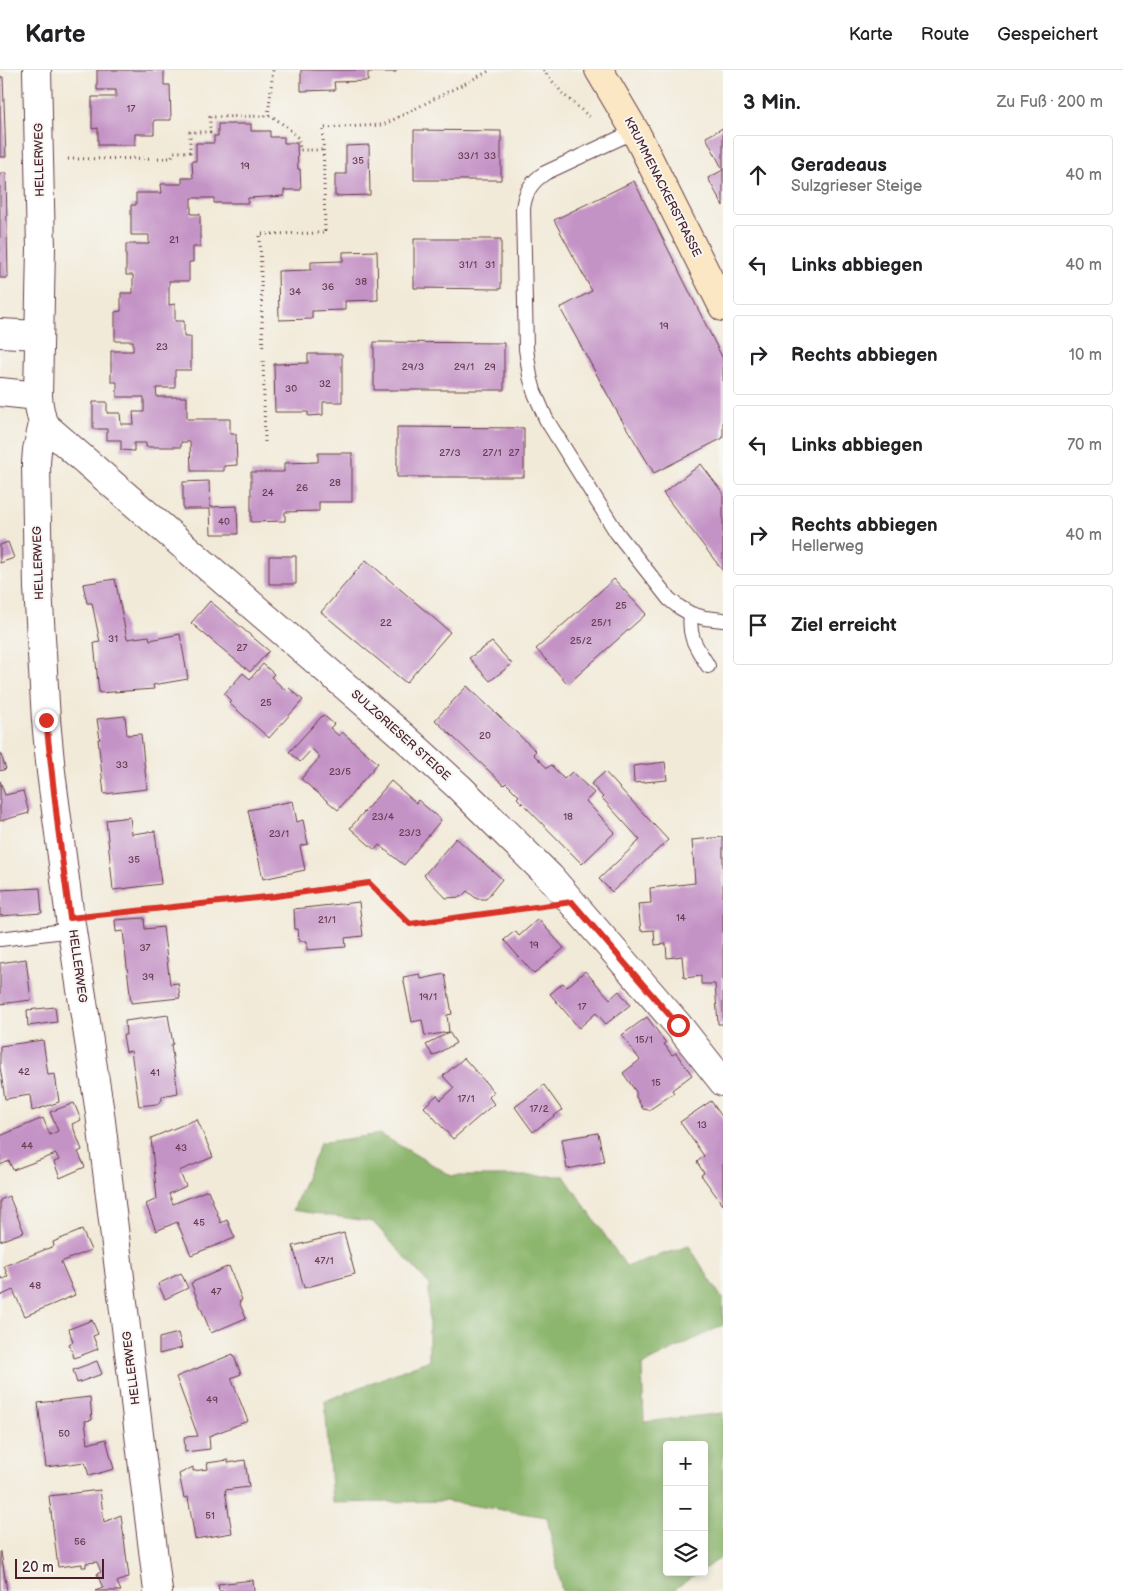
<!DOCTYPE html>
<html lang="de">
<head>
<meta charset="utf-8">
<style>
  body { margin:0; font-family:"Balsamiq Sans",sans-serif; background:#f6f6f6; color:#202124 }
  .controls { position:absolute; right:15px; bottom:15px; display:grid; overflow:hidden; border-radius:5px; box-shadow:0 2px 8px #0003 }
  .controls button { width:45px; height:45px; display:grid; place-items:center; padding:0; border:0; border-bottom:1px solid #e0e0e0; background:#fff; color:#202124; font:25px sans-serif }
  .scale { position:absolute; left:15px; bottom:12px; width:89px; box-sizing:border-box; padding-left:5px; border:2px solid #4a1f2b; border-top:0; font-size:14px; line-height:18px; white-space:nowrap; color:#4a1f2b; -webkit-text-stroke:4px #f6f6f2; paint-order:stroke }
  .stop { position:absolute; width:15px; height:15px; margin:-11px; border:4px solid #d93025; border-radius:50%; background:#fff }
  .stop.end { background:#d93025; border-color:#fff; box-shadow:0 1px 5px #0008 }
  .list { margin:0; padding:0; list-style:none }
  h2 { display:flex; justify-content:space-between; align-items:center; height:65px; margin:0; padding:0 20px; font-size:21px }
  h2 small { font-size:16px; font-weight:400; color:#757577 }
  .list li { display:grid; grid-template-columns:32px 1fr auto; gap:15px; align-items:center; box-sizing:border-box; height:80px; margin:0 10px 10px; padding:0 10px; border:1px solid #e0e0e0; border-radius:5px }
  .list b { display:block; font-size:19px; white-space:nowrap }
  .list p { margin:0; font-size:16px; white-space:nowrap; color:#757577 }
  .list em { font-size:16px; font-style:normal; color:#757577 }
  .icon { flex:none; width:28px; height:28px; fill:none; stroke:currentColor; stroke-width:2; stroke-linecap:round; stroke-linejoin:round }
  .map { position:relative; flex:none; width:723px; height:1521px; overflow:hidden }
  header { display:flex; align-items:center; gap:30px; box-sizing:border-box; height:70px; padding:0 25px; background:#fff; border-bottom:1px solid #e0e0e0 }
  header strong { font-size:24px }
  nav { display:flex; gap:28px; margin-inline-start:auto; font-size:18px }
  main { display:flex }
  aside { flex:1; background:#fff }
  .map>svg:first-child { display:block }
  .forest { fill:#8cb66d; stroke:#6b6a4c }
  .building { fill:#c493c6 }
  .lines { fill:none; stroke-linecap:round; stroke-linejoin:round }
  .service-casing { stroke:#633d45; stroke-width:16 }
  .minor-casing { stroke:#633d45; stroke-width:30 }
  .secondary-casing { stroke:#633d45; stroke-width:30 }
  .path { stroke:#633d45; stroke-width:3; stroke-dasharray:1 4; stroke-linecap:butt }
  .service { stroke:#fff; stroke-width:14 }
  .minor { stroke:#fff; stroke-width:28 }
  .secondary { stroke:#fbe7c3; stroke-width:28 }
  .route { stroke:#d93025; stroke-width:6 }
  .labels { text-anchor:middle; stroke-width:4; stroke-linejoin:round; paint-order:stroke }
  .number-label { font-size:10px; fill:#683c52 }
  .street-label { font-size:12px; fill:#4a1f2b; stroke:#f6f6f2 }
</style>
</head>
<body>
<header>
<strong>Karte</strong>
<nav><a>Karte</a><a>Route</a><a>Gespeichert</a></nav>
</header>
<main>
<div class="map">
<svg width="723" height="1521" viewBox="0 0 723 1521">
  <rect width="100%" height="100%" fill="#f6f6f2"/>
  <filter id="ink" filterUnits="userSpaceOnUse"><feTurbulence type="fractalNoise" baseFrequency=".02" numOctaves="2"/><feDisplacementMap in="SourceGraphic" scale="10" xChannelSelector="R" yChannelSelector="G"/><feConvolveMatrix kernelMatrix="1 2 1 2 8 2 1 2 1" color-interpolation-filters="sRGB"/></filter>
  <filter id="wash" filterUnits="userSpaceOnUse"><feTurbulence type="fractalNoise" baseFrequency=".0096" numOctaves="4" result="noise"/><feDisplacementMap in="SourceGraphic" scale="20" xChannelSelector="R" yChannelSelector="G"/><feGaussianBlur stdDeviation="1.12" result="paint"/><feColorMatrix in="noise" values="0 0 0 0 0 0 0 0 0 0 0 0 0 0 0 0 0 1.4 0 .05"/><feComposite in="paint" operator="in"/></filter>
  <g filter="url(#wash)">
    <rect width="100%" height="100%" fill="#f2ead8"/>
    <path class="forest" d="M380,1064L452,1106H564L626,1196L689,1176L723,1230V1255L642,1295L644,1352L723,1343V1486L704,1499V1375H667V1502H699L672,1521H562L547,1447L445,1431L332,1433L325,1331L429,1290V1214L373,1152L293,1140L320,1073Z"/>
    <g id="blocks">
      <path class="building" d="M97,0H164V15H170L171,50H154V64H135V75H98V58L92,59V27H116V20H97Z
        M301,0H396V2H368V11L334,12L335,20L301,21Z
        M0,7H3L6,87H0Z
        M218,54H251V61H270V67H284V73H297L298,99H300L301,120H284V126L248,128V133H214V128H191V144H200V177H193V192H189V211H169V235L175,234V251H184V267H191V300H175V318H156L157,327H187V349H230V364H236L237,395L224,396V401H191L190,372H181V377H146V373H134V381L121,380V370H107V359H93V332H107V343H120L121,354H134L133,342H144V327H117V312H111V281H133V271H115V242L121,241V223H133V205H126V174H149V165H131V135H136V123H162L161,114H182V108H193L192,91H196V73H214V66H218Z
        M723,58V100L706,67Z
        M414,60L501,61V110H414Z
        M369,75L370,125L335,126V104H346V76Z
        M723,100V136L708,108Z
        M0,103H6L8,208H0Z
        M634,111L723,289V368L654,403L620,347L560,238L592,221L554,150Z
        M414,169H501V219L414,218Z
        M377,181L378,230L345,231V240L312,241V249L279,250L278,201L311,200V192L343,191V182Z
        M374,272L504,273V320H374Z
        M308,284H342V332H323V345L308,346V342H275L274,294L308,293Z
        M397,357L524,358V407H397Z
        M318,383H352V432H319V441L285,442V451L251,452V402H284V393L318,392Z
        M701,394L723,423V501L663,423Z
        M209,411L210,437L237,436L238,464H211L210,439H183V412Z
        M8,472L14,488L0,493V475Z
        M269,486H296V514H269Z
        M366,490L450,562L406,613L321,542Z
        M115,509L127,569L149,566L150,570L180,564L188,609L153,615L154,619L99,623L94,573L100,572L92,533H87L83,514Z
        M614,509L646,544L568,614L536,579Z
        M210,531L269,581L250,602L191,553Z
        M492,572L512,594L490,611L469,588Z
        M263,594L274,604L271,607L285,620L288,617L303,630L269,668L229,633L231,631L224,624L243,603L250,609Z
        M467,616L536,681L533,684L547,698L551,695L564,709L572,702L594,723L586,731L615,762L582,794L517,728L519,726L506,713L504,715L435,650Z
        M323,645L334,654L330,658L339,666L342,662L378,693L338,740L301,709L320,687L312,679L300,692L289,682Z
        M125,646L127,665L141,664L147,719L104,724L98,669H100L97,649Z
        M0,682L6,699L0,701Z
        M665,692L667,710L634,713L633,696Z
        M605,702L668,770L612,822L599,809L640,770L602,728L603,727L591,714Z
        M0,711L5,725L23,721L29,743L0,751Z
        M391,711L416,733L418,730L441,750L404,795L379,775L375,780L350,758Z
        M293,731L297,752L303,750L308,774L300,776L305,800L263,809L248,740Z
        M130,747L132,764L155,761L161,814L113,820L106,750Z
        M723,767V954H718L715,914H701V906L684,908L682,886L667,888L666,874L655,875L654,860L641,861L638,834L651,833L650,818L695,813L692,770Z
        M456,768L502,809L486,829H477L467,821L461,827L446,828L424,805Z
        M40,818L42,843L0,846V820Z
        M359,832L363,866L345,868L346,877L307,880V871H299L298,859H295L294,839Z
        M144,848L145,859L163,857L170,914L178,913L180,928L131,933L123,861L116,862L115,850Z
        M538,849L564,878L534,904L504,870L515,861L519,866Z
        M26,889L31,930L0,934V893Z
        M585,901L610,929L619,921L630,935L606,954L596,943L579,958L550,924L563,913L567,917Z
        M420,904L421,909L445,904L452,944L447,945L449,962L425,966L422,950L412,952L403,907Z
        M55,937L57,952L28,956L27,940Z
        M168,945L173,974L171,975L178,1023L162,1026V1030L157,1034L139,1036L131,981L126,982L123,965H126L125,951Z
        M647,947L666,973L664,974L672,985L676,983L692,1005L672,1020L674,1023L649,1040L643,1039L636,1027V1022L623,1003L640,990L622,965Z
        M449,962L456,973L433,986L426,975Z
        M43,970L48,1005L55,1004L59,1032L32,1041L30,1025L5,1029L0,997V976Z
        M464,988L494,1022L489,1027L494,1034L453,1069L424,1037L437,1025L441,1030L454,1018L443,1006Z
        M544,1015L562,1040L533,1062L515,1037Z
        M711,1031L723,1048V1135L701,1105L704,1103L697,1092L704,1086L680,1052Z
        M74,1033L81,1050L72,1054L82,1080L78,1082L85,1097L60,1108L54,1092L59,1090L56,1084L13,1100L9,1091L0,1095V1066L43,1048L50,1065L58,1061L50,1042Z
        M197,1049L213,1087L179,1101L186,1116L169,1124L173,1134L208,1120L221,1153L227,1150L235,1168L191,1185L177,1152L156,1161L146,1134L157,1129L151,1068Z
        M598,1063L604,1092L567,1099L562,1069Z
        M9,1126L24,1162L0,1171V1130Z
        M82,1160L91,1180L61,1192L75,1225L25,1246L13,1220L0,1226V1206L2,1209L8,1207L4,1196L54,1176L53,1172Z
        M344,1163L355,1204L304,1218L293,1176Z
        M229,1196L242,1230L239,1232L246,1248L211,1263L191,1213Z
        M181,1203L188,1218L165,1229L158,1214Z
        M92,1250L98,1264L93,1266L98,1279L74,1288L69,1274L73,1272L69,1259Z
        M178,1263L182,1278L159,1284V1268Z
        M233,1284L241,1304L231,1308L248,1351L209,1366L210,1379L185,1382L184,1367L198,1366L176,1307Z
        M97,1291L102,1304L77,1313L73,1300Z
        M90,1327L92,1350L85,1351L88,1374L106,1369L114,1399L89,1406L85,1392L46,1397L38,1333Z
        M228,1390V1393L245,1390L249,1417L225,1420L232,1463L195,1469L188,1427L184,1428L179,1404L193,1397V1401L208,1399L207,1393Z
        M100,1420L104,1452L121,1445L129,1507L117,1512L121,1521H95L103,1518L97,1504L101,1502L97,1492L86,1493V1497H82V1494L58,1497L49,1426Z
        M0,1482H1L7,1521H0Z
        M253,1510L254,1521H219L218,1514Z"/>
    </g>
  </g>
  <g filter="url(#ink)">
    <use href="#blocks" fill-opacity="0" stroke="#633d45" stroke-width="1"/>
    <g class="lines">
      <defs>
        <path id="service" d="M635,61L545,103C531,112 525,122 523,139L526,279L530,306L534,321L546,349L617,463L669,529L679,537L691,544L705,548L723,550
          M691,544C688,568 696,576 708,596
          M0,869L72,860"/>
        <path id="minor" d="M37,0L41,178L38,326L39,336L43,354L37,380L36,393L38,518L46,650L51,702L70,848L100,1043L158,1521
          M0,263L38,265
          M0,322L38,326
          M43,354L404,667L459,717L550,807L678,955L723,1012"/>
        <path id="secondary" d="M599,0L635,61L723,237"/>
      </defs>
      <use href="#service" class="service-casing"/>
      <use href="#minor" class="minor-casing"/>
      <use href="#secondary" class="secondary-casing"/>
      <path class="path" d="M543,0L564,25L592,49
        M268,46L273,0
        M68,89L171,88L174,82H190V62H210V47L272,46L288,58L299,69L300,80H324
        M265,372L260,164L325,163L323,58L383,55L491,0
        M98,845L277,826L369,813L410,854L537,837"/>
      <use href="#service" class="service"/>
      <use href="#minor" class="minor"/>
      <use href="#secondary" class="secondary"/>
    </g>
  </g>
  <g class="lines" filter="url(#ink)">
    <path class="route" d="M46,650L58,758L70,848L276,826L369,813L410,854L572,832L678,955"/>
  </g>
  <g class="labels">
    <g class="number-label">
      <text x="131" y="42">17</text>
      <text x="468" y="89">33/1</text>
      <text x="490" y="89">33</text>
      <text x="358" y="94">35</text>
      <text x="245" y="99">19</text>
      <text x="174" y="173">21</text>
      <text x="468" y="198">31/1</text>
      <text x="490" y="198">31</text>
      <text x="361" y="215">38</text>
      <text x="328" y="220">36</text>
      <text x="295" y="225">34</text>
      <text x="664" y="259">19</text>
      <text x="162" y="280">23</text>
      <text x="413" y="300">29/3</text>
      <text x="464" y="300">29/1</text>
      <text x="490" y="300">29</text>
      <text x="325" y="317">32</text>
      <text x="291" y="322">30</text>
      <text x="450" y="386">27/3</text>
      <text x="492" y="386">27/1</text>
      <text x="514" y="386">27</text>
      <text x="335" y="416">28</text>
      <text x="302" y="421">26</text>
      <text x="268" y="426">24</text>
      <text x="224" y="455">40</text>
      <text x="621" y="539">25</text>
      <text x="386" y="556">22</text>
      <text x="601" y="556">25/1</text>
      <text x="113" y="572">31</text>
      <text x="581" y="574">25/2</text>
      <text x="242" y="581">27</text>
      <text x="266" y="636">25</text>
      <text x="485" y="669">20</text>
      <text x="122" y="698">33</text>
      <text x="340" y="705">23/5</text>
      <text x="383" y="750">23/4</text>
      <text x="568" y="750">18</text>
      <text x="410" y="766">23/3</text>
      <text x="279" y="767">23/1</text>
      <text x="134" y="793">35</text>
      <text x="681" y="851">14</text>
      <text x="327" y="853">21/1</text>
      <text x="534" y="878">19</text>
      <text x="145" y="881">37</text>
      <text x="148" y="910">39</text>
      <text x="428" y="930">19/1</text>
      <text x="582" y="940">17</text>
      <text x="644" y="973">15/1</text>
      <text x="24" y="1005">42</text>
      <text x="155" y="1006">41</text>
      <text x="656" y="1016">15</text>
      <text x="466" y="1032">17/1</text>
      <text x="539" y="1042">17/2</text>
      <text x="702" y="1058">13</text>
      <text x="27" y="1079">44</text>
      <text x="181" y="1081">43</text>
      <text x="199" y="1156">45</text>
      <text x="324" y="1194">47/1</text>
      <text x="35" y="1219">48</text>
      <text x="216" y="1225">47</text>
      <text x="212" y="1333">49</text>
      <text x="64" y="1367">50</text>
      <text x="210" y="1449">51</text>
      <text x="80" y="1475">56</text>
    </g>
    <g class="street-label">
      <text transform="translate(39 90) rotate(-91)" y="4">HELLERWEG</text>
      <text transform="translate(663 117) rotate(63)" y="4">KRUMMENACKERSTRASSE</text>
      <text transform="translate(38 493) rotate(-92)" y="4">HELLERWEG</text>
      <text transform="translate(401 665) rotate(42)" y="4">SULZGRIESER STEIGE</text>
      <text transform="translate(78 896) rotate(82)" y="4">HELLERWEG</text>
      <text transform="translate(131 1298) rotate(-97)" y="4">HELLERWEG</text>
    </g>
  </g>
</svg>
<div class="controls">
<button>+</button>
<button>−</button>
<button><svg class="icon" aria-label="layers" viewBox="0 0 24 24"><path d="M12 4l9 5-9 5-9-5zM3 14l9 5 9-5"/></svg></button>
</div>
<div class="scale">20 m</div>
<div class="stop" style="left:678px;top:955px"></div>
<div class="stop end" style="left:46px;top:650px"></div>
</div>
<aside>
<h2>3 Min.<small>Zu Fuß · 200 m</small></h2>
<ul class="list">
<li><svg class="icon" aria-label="ahead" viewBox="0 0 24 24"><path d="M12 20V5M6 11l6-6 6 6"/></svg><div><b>Geradeaus</b><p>Sulzgrieser Steige</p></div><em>40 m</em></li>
<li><svg class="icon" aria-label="left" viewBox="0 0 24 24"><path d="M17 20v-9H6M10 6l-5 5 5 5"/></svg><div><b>Links abbiegen</b></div><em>40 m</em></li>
<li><svg class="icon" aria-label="right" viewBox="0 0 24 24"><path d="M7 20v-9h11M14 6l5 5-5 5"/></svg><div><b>Rechts abbiegen</b></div><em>10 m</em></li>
<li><svg class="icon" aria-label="left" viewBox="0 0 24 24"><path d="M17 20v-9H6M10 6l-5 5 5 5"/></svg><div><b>Links abbiegen</b></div><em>70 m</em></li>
<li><svg class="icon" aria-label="right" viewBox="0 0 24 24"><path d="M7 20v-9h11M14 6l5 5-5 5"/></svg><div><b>Rechts abbiegen</b><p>Hellerweg</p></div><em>40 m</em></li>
<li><svg class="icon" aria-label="arrive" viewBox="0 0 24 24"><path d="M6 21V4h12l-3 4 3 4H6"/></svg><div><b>Ziel erreicht</b></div></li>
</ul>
</aside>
</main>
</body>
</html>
